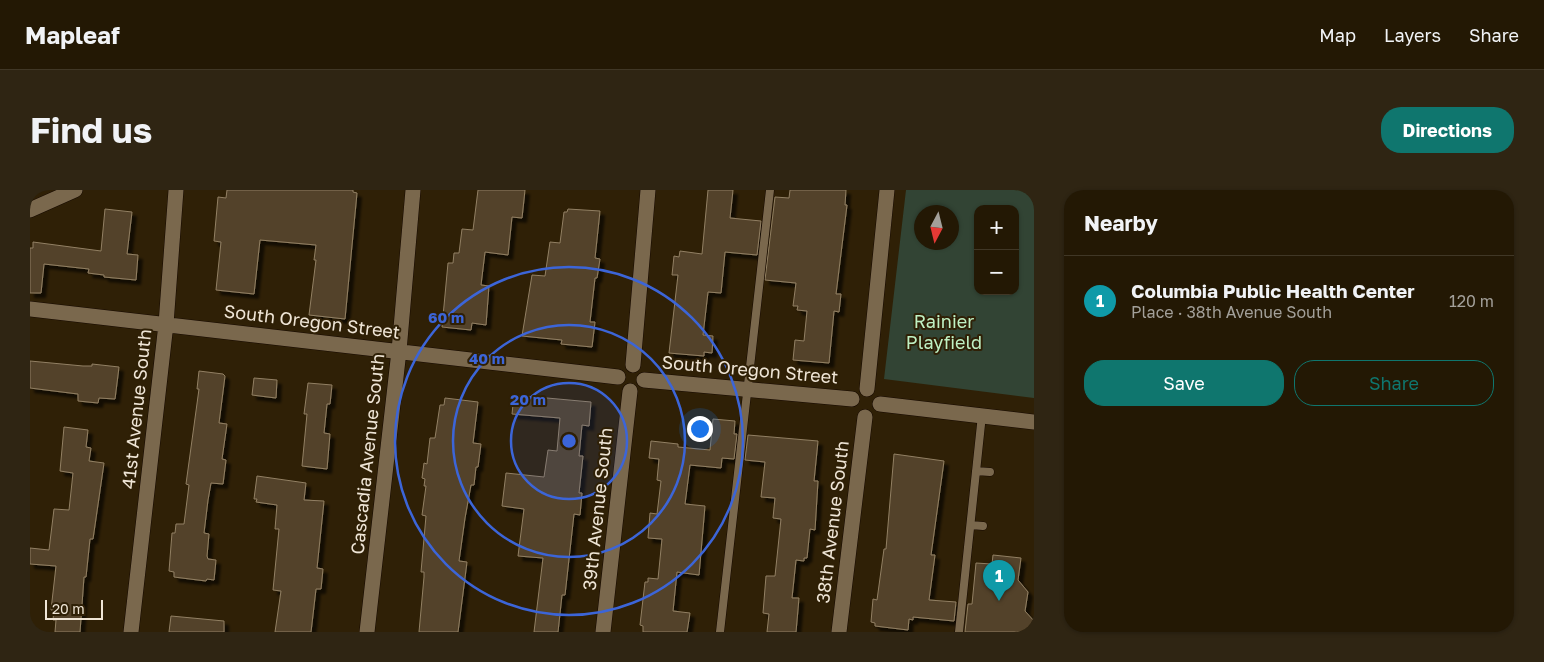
<!DOCTYPE html>
<html lang="en">
<head>
<meta charset="utf-8">
<style>
  body { margin:0; font-family:"Golos Text",sans-serif; background:#2f2513; color:#f1f3f6 }
  .controls { position:absolute; right:15px; top:15px; display:grid; overflow:hidden; border-radius:10px; box-shadow:0 1px 4px #0004 }
  .controls button { width:45px; height:45px; display:grid; place-items:center; padding:0; border:0; border-bottom:1px solid #403726; background:#231804; color:#f1f3f6; font:25px sans-serif }
  .compass { position:absolute; left:884px; top:15px; width:45px; height:45px; border-radius:50%; background:#231804; box-shadow:0 1px 4px #0004; rotate:187deg }
  .scale { position:absolute; left:15px; bottom:12px; width:58px; box-sizing:border-box; padding-left:5px; border:2px solid #efe5d6; border-top:0; font-size:14px; line-height:18px; white-space:nowrap; color:#efe5d6; -webkit-text-stroke:4px #2f2006; paint-order:stroke }
  .you { position:absolute; left:669px; top:238px; width:18px; height:18px; margin:-12px; border:4px solid #fff; border-radius:50%; background:#1a73e8; box-shadow:0 0 0 8px #1a73e833 }
  .badge { display:grid; place-items:center; width:32px; height:32px; border-radius:50%; background:#0f766e; color:#fff; font-size:16px; font-weight:700 }
  .pin { position:absolute; translate:-50% -41px; filter:drop-shadow(0 1px 2px #0008) }
  .pin::after { content:''; position:absolute; top:26px; width:18px; height:15px; background:inherit; clip-path:polygon(0 0,100% 0,50% 100%) }
  .list { margin:0; padding:0; list-style:none }
  h2 { display:flex; justify-content:space-between; align-items:center; height:65px; margin:0; padding:0 20px; font-size:21px }
  h2 small { font-size:16px; font-weight:400; color:#a3a09a }
  .list li { display:grid; grid-template-columns:32px 1fr auto; gap:15px; align-items:center; box-sizing:border-box; height:90px; padding:0 20px; border-top:1px solid #403726 }
  .list b { display:block; font-size:19px; white-space:nowrap }
  .list p { margin:0; font-size:16px; white-space:nowrap; color:#a3a09a }
  .list em { font-size:16px; font-style:normal; color:#a3a09a }
  .actions { display:flex; gap:10px; padding:15px 20px }
  .actions a { flex:1; padding:11px 0; border:1px solid #0f766e; border-radius:20px; text-align:center; font-size:18px; color:#0f766e }
  .actions .main { background:#0f766e; color:#fff }
  .map { position:relative; flex:none; width:1004px; height:442px; overflow:hidden; border-radius:20px }
  header { display:flex; align-items:center; gap:30px; box-sizing:border-box; height:70px; padding:0 25px; background:#231804; border-bottom:1px solid #403726 }
  header strong { font-size:24px }
  nav { display:flex; gap:28px; margin-inline-start:auto; font-size:18px }
  .intro { display:flex; align-items:center; justify-content:space-between; box-sizing:border-box; height:120px; padding:0 30px }
  h1 { margin:0; font-size:35px }
  .button { padding:12px 22px; border-radius:20px; background:#0f766e; color:#fff; font-size:18px; font-weight:700 }
  main { display:flex; gap:30px; padding:0 30px }
  aside { flex:1; background:#231804; border-radius:20px; box-shadow:0 1px 4px #0004 }
  .map>svg:first-child { display:block }
  .green { fill:#324434; fill-rule:evenodd }
  .building { fill:#534229; stroke:#928064; filter:url(#shadow) }
  .lines { fill:none; stroke-linecap:round; stroke-linejoin:round }
  .service-casing { stroke:#160900; stroke-width:9 }
  .minor-casing { stroke:#160900; stroke-width:16 }
  .service { stroke:#7a684d; stroke-width:8 }
  .minor { stroke:#7a684d; stroke-width:15 }
  .ring { fill:none; stroke:#3c65d8; stroke-width:2.5 }
  .labels { text-anchor:middle; stroke-width:4; stroke-linejoin:round; paint-order:stroke }
  .street-label { font-size:18px; fill:#efe5d6; stroke:#2f2006 }
  .park-label { font-size:18px; fill:#bff1c4; stroke:#2f2006 }
  .centre { fill:#3c65d8; stroke:#2f2006; stroke-width:2.5 }
  .ring-label { font-size:15px; text-anchor:middle; font-weight:bold; fill:#3c65d8; stroke:#2f2006; stroke-width:4; stroke-linejoin:round; paint-order:stroke }
</style>
</head>
<body>
<header>
<strong>Mapleaf</strong>
<nav><a>Map</a><a>Layers</a><a>Share</a></nav>
</header>
<div class="intro"><h1>Find us</h1><a class="button">Directions</a></div>
<main>
<div class="map">
<svg width="1004" height="442" viewBox="0 0 1004 442">
  <defs>
    <filter id="shadow"><feDropShadow dx="4.5" dy="4.5" stdDeviation="1" flood-color="#0009"/></filter>
  </defs>
  <rect width="100%" height="100%" fill="#2f2006"/>
  <path class="green" d="M876,0H1004V208L854,189ZM948,19H985V101H948ZM922,22V52H892V22Z"/>
  <path class="building" d="M197,0H323V2L327,3L315,129L279,125L286,70H284L286,55L230,50L224,104L186,100L191,52L184,51L188,7L196,8Z
    M448,0H495L492,28L482,27L478,65L455,62L451,95L459,96L456,135L442,133L441,140L412,137L418,73H423L424,63H429L432,39L443,40Z
    M678,0H703L700,28L731,31L727,65L695,62L691,103L678,102L673,145L683,146L682,163L674,162V166L639,163L648,85H642L644,66L649,67L650,61L672,64Z
    M760,0H816L815,15H817L806,104H811L809,122L804,121L799,173L763,170L765,150L774,151L777,121L767,120L768,116H763L766,93L735,90L745,7L759,8Z
    M75,19L102,22L97,64L108,65L106,90L74,87V85L58,83L59,79L14,74L11,103H0V58H3V52L71,61Z
    M538,19L570,21L565,68L570,69L567,88H565L560,132H565L562,157L531,154L532,150L492,146L502,85L515,86L520,52L530,53L534,22H537Z
    M0,171L53,176H62V174L89,177L85,209L69,208L68,213L48,211V204L0,198Z
    M169,181L193,184L195,186L189,233L197,234L192,269L196,270L193,294L181,293L178,310L174,343L179,344L177,366L178,369L186,370L184,390L177,389L176,391L144,387V382L139,381L142,343H145L146,334H154L159,295L156,294L169,199H167Z
    M224,188L247,190L246,208L222,205Z
    M278,193L302,195L300,214H297L294,243L300,244L297,279L272,276L277,224H274Z
    M484,205L561,212L559,236L552,235L549,266H553L549,303H552L550,325L544,324L535,405H532L528,442H504L513,368L488,366L494,319L472,316L476,283L514,287L518,260L527,261L530,228L482,224Z
    M415,208L448,212L443,253L451,254L448,277H446L444,295H441L435,328L429,371L437,372L428,442H389L394,387V382H391L396,326L392,325L396,296H394L395,289L392,288L394,273L397,274L400,248H405L410,215H414Z
    M683,229L705,231L704,244H707L704,269L692,268L691,278L660,275L655,314L675,316L669,385L647,382L643,421L660,423L657,442H613V436L610,435L615,392H618V388L628,389L632,349L618,348L620,323L627,324L631,291L627,290L629,269L619,268L621,251L648,254V257L680,260Z
    M34,237L58,240L56,257L61,258L59,271L74,273L63,349H60L56,387H54L50,442H25L26,430H23L24,420H21L26,376L0,374V358L19,360L24,319L39,320L43,283L30,281Z
    M718,245L788,251L784,291H788L785,340L780,339L777,368H774V371L766,370L762,408H769L766,442H737L739,424L733,423L736,386H745L751,329L743,328L745,308L731,307L735,272L715,270Z
    M864,264L914,271L901,365H905L899,410L926,412L924,431L883,427V430L879,429L878,440L845,436V433L841,432L843,409L847,410L854,359H856Z
    M227,286L276,293L274,310L294,311L287,378L293,379L291,399H286L281,442H245L251,401L243,400L249,339H245L247,315L226,312L227,309H224Z
    M963,365L991,368L988,390L998,402L995,421L1004,431V442H935L938,414H942L946,373L962,374Z
    M141,426L194,431V442H139Z"/>
  <g class="lines">
    <defs>
      <path id="service" d="M946,281L960,282
        M941,335L953,336
        M690,442L740,0
        M929,442L952,225"/>
      <path id="minor" d="M0,20L45,0
        M0,119L588,187
        M603,175L618,0
        M614,190L822,209
        M837,199L857,0
        M850,214L1004,232
        M101,442L136,134L146,0
        M337,442L369,161L383,0
        M573,442L600,201
        M809,442L835,227"/>
    </defs>
    <use href="#service" class="service-casing"/>
    <use href="#minor" class="minor-casing"/>
    <use href="#service" class="service"/>
    <use href="#minor" class="minor"/>
  </g>
  <circle cx="539" cy="251" r="58" fill="#3c65d8" fill-opacity=".12"/>
  <g class="ring">
    <circle cx="539" cy="251" r="58"/>
    <circle cx="539" cy="251" r="116"/>
    <circle cx="539" cy="251" r="174"/>
  </g>
  <g class="labels">
    <g class="street-label">
      <text transform="translate(282 132) rotate(7)" y="6">South Oregon Street</text>
      <text transform="translate(720 180) rotate(5)" y="6">South Oregon Street</text>
      <text transform="translate(107 219) rotate(-84)" y="6">41st Avenue South</text>
      <text transform="translate(338 264) rotate(-84)" y="6">Cascadia Avenue South</text>
      <text transform="translate(568 319) rotate(-84)" y="6">39th Avenue South</text>
      <text transform="translate(803 332) rotate(-83)" y="6">38th Avenue South</text>
    </g>
    <g class="park-label">
      <text x="914" y="138">Rainier<tspan x="914" dy="21">Playfield</tspan></text>
    </g>
  </g>
  <circle cx="539" cy="251" r="8" class="centre"/>
  <g class="ring-label">
    <text x="416" y="133">60 m</text>
    <text x="457" y="174">40 m</text>
    <text x="498" y="215">20 m</text>
  </g>
</svg>
<div class="controls">
<button>+</button>
<button>−</button>
</div>
<svg class="compass" viewBox="-18 -18 36 36"><path d="M0-13l5 13h-10z" fill="#e53935"/><path d="M0 13l5-13h-10z" fill="#a3a09a"/></svg>
<div class="scale">20 m</div>
<div class="you"></div>
<div class="pin badge" style="left:969px;top:411px;background:#0f9aa8">1</div>
</div>
<aside>
<h2>Nearby<small></small></h2>
<ul class="list">
<li><span class="badge" style="background:#0f9aa8">1</span><div><b>Columbia Public Health Center</b><p>Place · 38th Avenue South</p></div><em>120 m</em></li>
</ul>
<div class="actions"><a class="main">Save</a><a>Share</a></div>
</aside>
</main>
</body>
</html>
